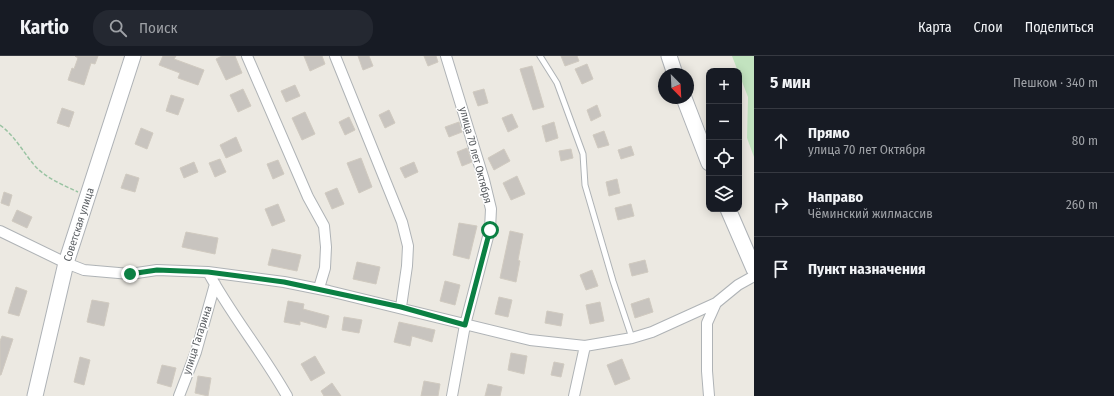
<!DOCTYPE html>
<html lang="ru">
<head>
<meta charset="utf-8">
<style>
  body { margin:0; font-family:"Fira Sans Condensed",sans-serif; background:#242831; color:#f1f3f6 }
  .controls { position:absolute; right:12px; top:12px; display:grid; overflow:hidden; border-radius:8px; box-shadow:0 2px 10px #0003 }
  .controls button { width:36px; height:36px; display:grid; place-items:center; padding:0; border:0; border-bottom:1px solid #363941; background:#171b24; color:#f1f3f6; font:20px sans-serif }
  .compass { position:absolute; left:658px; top:12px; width:36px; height:36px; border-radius:50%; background:#171b24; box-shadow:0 2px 10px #0003; rotate:156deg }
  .stop { position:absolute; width:12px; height:12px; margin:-9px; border:3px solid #0b8043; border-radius:50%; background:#fff }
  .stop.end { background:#0b8043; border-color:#fff; box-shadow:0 1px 4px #0008 }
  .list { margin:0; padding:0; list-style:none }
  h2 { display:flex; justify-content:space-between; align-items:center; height:52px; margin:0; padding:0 16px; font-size:17px }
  h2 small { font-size:13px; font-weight:400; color:#9ea1a6 }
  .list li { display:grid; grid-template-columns:26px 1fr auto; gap:12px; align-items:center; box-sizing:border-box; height:64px; padding:0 16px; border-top:1px solid #363941 }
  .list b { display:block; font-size:15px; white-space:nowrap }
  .list p { margin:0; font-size:13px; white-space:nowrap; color:#9ea1a6 }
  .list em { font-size:13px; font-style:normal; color:#9ea1a6 }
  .icon { flex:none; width:22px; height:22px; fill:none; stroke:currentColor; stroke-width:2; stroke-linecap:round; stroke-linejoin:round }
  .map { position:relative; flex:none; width:754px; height:340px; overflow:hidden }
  header { display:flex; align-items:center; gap:24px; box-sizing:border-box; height:56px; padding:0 20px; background:#171b24; border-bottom:1px solid #363941 }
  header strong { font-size:19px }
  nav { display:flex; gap:22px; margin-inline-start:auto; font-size:14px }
  .search { width:280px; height:36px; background:#242831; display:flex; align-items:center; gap:10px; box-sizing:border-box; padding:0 14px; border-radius:16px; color:#9ea1a6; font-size:15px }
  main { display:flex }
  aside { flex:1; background:#171b24 }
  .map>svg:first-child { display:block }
  .green { fill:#c2e3bf }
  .building { fill:#c8c4bf; stroke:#d0cac0 }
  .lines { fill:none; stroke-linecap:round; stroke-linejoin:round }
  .service-casing { stroke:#afb3b6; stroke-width:7 }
  .minor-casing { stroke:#afb3b6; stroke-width:12 }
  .secondary-casing { stroke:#aeb2b6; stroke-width:17 }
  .path { stroke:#99c3a2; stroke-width:1.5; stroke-dasharray:4 2; stroke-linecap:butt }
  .service { stroke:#fff; stroke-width:5 }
  .minor { stroke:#fff; stroke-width:10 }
  .secondary { stroke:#fff; stroke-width:15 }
  .route { stroke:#0b8043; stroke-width:5 }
  .labels { text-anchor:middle; stroke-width:3; stroke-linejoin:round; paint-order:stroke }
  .street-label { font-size:11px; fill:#5a5e62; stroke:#fff }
</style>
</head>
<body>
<header>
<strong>Kartio</strong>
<div class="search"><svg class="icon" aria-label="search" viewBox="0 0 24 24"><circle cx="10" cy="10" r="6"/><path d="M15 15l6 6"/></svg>Поиск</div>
<nav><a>Карта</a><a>Слои</a><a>Поделиться</a></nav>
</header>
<main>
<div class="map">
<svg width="754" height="340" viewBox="0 0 754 340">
  <rect width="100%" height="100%" fill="#ece9e2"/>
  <path class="green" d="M732,0H754V101L747,82L748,41Z"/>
  <path class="building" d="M75,0H98L95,8L91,7L84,29L68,24L72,12L74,13L78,2Z
    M163,0H176L174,3L204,14L198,29L178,22L180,17L159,9Z
    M222,0H235L242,17L226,24L216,3Z
    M304,0H322L325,8L310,15Z
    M358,0H369L373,10L363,14Z
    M424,0H436L438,6L428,10Z
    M561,0H577L579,5L565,10Z
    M587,8L593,23L582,28L575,13Z
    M532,10L544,51L533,54L520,13Z
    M295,29L300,40L286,46L281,35Z
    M243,33L251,50L238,56L230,39Z
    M484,33L488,47L478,50L473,36Z
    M171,39L184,43L178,59L166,55Z
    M597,49L601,60L591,65L587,54Z
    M62,52L74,56L69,71L57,67Z
    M389,54L395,67L385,72L379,59Z
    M305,56L315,78L302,84L292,62Z
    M512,58L518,71L508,76L502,62Z
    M349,61L355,74L345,79L339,66Z
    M459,66L462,76L449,81L445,71Z
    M554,66L558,82L546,86L542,70Z
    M141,72L153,77L147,93L135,88Z
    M604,75L609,89L598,92L593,79Z
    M236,81L242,95L226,102L220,89Z
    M631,90L634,99L621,103L618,94Z
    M467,92L472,106L462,110L457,96Z
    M504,93L510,105L494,114L488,102Z
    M571,93L573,102L561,105L559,95Z
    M361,102L372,131L359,137L347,107Z
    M220,103L226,116L215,121L209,107Z
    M278,104L284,118L273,123L267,108Z
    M194,106L198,116L184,122L180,112Z
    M414,106L418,116L405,122L400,112Z
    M126,118L139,122L135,136L121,132Z
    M517,120L525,138L511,144L503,127Z
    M617,123L620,137L609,140L606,126Z
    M337,132L344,148L332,153L325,137Z
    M4,136L12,139L9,150L1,147Z
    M278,148L285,165L272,170L265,153Z
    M631,148L634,160L618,164L615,152Z
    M17,154L32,161L27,172L12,165Z
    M459,167L477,170L469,203L453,199Z
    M510,175L523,178L518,204L520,205L516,226L500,222Z
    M186,176L218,182L215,198L182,191Z
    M272,193L301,199L297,215L268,209Z
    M645,204L648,216L632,220L629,208Z
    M357,206L380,211L376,228L353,223Z
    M592,214L598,230L586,234L580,219Z
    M445,225L460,229L455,249L440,245Z
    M16,231L27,235L19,260L8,257Z
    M499,241L512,244L508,261L495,258Z
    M649,242L653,256L635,262L631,248Z
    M92,244L109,247L104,270L87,266Z
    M288,245L304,248L303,253L329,260L326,272L300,265V269L284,266Z
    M600,246L604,265L590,268L586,249Z
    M547,255L563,258L561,270L545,267Z
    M344,261L362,264L359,277L342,274Z
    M399,266L435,274L432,286L412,280L410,290L394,286Z
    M2,280L13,283L1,319H0V285Z
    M511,297L527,300L524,318L508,314Z
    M315,300L325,317L311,325L301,308Z
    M80,301L90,304L84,329L74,326Z
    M622,303L630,323L615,329L607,309Z
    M554,306L564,308L561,321L551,319Z
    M162,309L176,312L171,331L157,327Z
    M198,320L211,322L208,340L195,337Z
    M424,325L440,328L438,340H421Z
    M332,327L341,340H324L321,335Z
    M488,328L502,331L500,340H485Z"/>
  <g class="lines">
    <defs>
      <path id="service" d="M540,0L557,27L583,98L585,129L613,225L632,282"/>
      <path id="minor" d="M247,0L308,141L324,170L326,191L325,212L319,232
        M335,0L402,166L408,190L407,210L401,251
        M446,0L484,124L491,153L490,173L465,269L452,340
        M0,175L66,207L84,214L130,218L157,214L208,216L284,226L329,235L530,284L585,290L632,282L652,276L716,247L738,229L754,220
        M208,216C231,259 263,297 287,340
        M179,340L196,296L215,228
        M574,340L585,290
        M709,340L707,315V267L716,247"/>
      <g id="secondary">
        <path d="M669,0L675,18"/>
        <path d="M684,42L709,107"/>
        <path d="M728,153L754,213"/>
        <path id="s1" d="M35,340L66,207L133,0"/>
      </g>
    </defs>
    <use href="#service" class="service-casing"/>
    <use href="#minor" class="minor-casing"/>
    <use href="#secondary" class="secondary-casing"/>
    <path class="path" d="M0,69C15,80 23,96 35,110C46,122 63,129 78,136"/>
    <use href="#service" class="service"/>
    <use href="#minor" class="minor"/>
    <use href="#secondary" class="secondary"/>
  </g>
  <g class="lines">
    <path class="route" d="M130,218L157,214L208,216L284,226L401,251L465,269L490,174"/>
  </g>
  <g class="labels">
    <g class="street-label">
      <text transform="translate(476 99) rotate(75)" y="4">улица 70 лет Октября</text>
      <text dy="4" stroke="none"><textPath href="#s1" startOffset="177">Советская улица</textPath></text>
      <text transform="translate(197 284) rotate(-72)" y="4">улица Гагарина</text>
    </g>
  </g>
</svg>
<div class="controls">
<button>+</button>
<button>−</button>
<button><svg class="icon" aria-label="locate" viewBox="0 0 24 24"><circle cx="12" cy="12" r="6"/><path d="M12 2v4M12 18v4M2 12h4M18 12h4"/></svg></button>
<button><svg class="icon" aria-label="layers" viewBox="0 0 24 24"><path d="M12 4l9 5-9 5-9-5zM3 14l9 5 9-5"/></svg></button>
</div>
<svg class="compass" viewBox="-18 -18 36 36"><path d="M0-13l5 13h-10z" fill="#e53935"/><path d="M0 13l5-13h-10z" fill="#9ea1a6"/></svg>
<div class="stop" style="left:490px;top:174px"></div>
<div class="stop end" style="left:130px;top:218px"></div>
</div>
<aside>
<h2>5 мин<small>Пешком · 340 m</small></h2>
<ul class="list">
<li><svg class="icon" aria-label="ahead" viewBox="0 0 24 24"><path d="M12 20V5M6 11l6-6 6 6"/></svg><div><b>Прямо</b><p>улица 70 лет Октября</p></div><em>80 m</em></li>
<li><svg class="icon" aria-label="right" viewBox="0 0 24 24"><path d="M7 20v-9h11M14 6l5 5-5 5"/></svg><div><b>Направо</b><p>Чёминский жилмассив</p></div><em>260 m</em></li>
<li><svg class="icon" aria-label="arrive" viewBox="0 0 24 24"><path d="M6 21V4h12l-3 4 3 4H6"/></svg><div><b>Пункт назначения</b></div></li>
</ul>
</aside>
</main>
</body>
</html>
